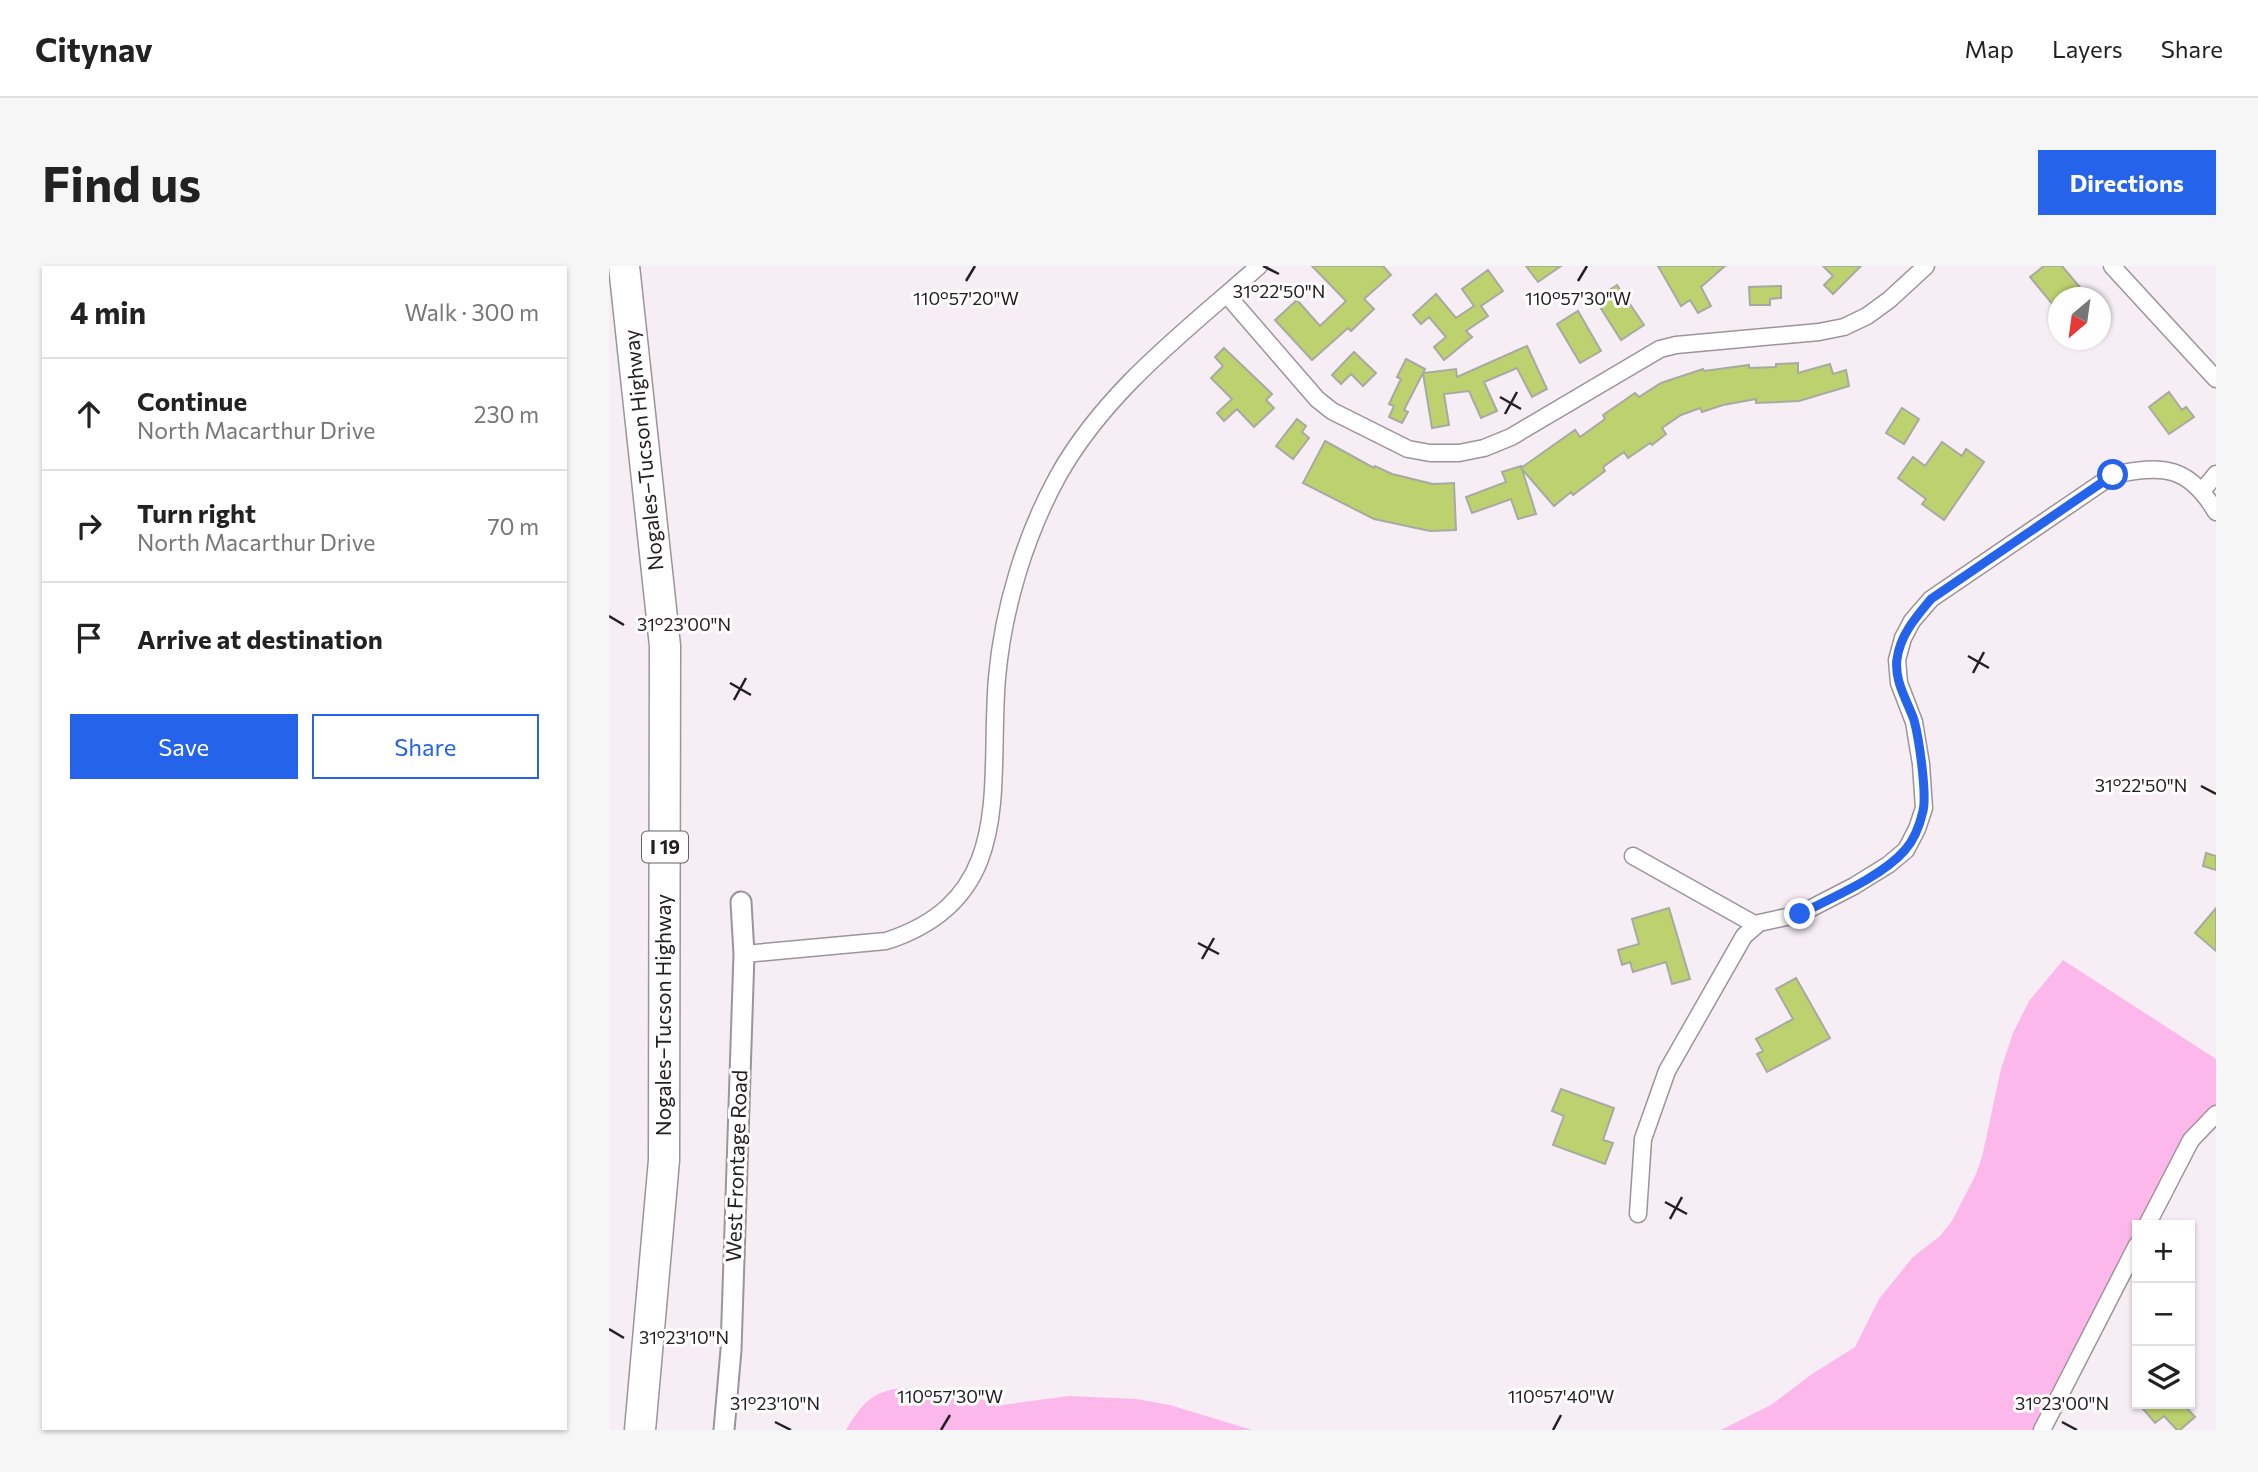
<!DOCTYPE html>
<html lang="en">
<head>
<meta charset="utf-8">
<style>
  body { margin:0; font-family:Commissioner,sans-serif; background:#f6f6f6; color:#222 }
  .controls { position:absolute; right:21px; bottom:21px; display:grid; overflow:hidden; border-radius:0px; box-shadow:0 2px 5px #0004 }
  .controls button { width:63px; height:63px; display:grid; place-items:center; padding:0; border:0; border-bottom:2px solid #e0e0e0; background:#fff; color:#222; font:35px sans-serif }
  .compass { position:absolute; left:1439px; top:21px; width:63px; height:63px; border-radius:50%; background:#fff; box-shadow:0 2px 5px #0004; rotate:209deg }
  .stop { position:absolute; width:21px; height:21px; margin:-16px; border:5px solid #2563eb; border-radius:50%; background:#fff }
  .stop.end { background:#2563eb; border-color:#fff; box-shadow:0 2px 7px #0008 }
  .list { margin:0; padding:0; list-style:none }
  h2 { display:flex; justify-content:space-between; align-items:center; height:91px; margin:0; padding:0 28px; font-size:30px }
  h2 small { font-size:23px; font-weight:400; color:#767676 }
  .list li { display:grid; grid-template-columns:46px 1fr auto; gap:21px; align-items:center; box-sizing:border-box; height:112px; padding:0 28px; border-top:2px solid #e0e0e0 }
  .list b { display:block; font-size:26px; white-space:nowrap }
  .list p { margin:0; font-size:23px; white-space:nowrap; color:#767676 }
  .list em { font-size:23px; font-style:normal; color:#767676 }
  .actions { display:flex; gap:14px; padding:21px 28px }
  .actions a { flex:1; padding:16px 0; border:2px solid #2563eb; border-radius:0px; text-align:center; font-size:24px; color:#2563eb }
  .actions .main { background:#2563eb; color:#fff }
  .icon { flex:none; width:38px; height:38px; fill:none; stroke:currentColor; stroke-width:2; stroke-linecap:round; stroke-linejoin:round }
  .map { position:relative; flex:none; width:1607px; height:1164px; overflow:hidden; border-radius:0px }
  header { display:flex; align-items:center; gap:42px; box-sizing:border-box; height:98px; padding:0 35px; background:#fff; border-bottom:2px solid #e0e0e0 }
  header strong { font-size:33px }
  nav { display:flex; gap:38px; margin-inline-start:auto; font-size:24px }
  .intro { display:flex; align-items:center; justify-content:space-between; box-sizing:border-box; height:168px; padding:0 42px }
  h1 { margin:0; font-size:49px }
  .button { padding:18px 32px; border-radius:0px; background:#2563eb; color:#fff; font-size:24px; font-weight:700 }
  main { display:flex; gap:42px; padding:0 42px }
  aside { flex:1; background:#fff; border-radius:0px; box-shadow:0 2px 5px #0004 }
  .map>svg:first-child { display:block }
  .green { fill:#fdb8eb }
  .building { fill:#bed16f; stroke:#a8aaa1; stroke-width:2 }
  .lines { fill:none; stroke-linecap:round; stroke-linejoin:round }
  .minor-casing { stroke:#9d949a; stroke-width:19 }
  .tertiary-casing { stroke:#9d949a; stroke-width:23 }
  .motorway-casing { stroke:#9d949a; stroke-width:33 }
  .minor { stroke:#fff; stroke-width:16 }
  .tertiary { stroke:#fff; stroke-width:19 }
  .motorway { stroke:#fff; stroke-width:30 }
  .route { stroke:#2563eb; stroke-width:9 }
  .ticks { fill:none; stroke:#232022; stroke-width:2.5 }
  .labels { text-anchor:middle; stroke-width:6; stroke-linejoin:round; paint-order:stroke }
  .shield { fill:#fffdfe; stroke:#656264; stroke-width:2 }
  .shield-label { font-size:19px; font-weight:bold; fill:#232022 }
  .street-label { font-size:21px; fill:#232022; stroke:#fffdfe }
  .ticks-label { font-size:18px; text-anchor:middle; fill:#232022; stroke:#fffdfe; stroke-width:6; stroke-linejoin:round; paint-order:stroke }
</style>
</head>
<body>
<header>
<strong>Citynav</strong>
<nav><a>Map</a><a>Layers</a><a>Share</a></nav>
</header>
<div class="intro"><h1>Find us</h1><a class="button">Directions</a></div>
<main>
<aside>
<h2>4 min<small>Walk · 300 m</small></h2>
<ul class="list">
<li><svg class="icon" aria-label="ahead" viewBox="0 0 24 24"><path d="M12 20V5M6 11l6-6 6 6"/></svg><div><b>Continue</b><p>North Macarthur Drive</p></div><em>230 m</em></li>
<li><svg class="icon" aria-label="right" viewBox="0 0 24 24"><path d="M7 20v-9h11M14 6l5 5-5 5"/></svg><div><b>Turn right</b><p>North Macarthur Drive</p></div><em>70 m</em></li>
<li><svg class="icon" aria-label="arrive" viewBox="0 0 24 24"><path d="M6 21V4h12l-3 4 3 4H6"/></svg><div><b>Arrive at destination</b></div></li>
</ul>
<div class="actions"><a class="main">Save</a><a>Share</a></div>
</aside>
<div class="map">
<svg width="1607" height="1164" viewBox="0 0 1607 1164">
  <rect width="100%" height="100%" fill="#f7edf4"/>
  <path class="green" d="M1454,694L1607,793V841L1534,959H1528V970L1431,1164H1112L1162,1139L1203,1108L1246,1081L1270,1033L1304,991L1331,970L1343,955L1367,908L1373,891L1392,803L1404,767L1420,735Z
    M294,1122L344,1126L393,1139L460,1130L527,1133L561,1139L643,1164H237C253,1138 262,1125 294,1122Z"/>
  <path class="building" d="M703,0H774L782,9L755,33L765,43L742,65L739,62L703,94L666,54L688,34L711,60L737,35Z
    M917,0H952L929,16Z
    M1049,0H1116L1092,21L1102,40L1089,47L1081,34L1072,40Z
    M1214,0H1252L1224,28L1215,19L1224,10Z
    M1435,0H1453L1474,25L1466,32H1450V46L1421,11Z
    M879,4L894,25L872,40L879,50L857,65L863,71L835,94L825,81L837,71L820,51L812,58L804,49L827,28L847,52L865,40L853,23Z
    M1008,19L1035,59L1012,74L986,33Z
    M1172,20V32L1161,33V39H1141L1140,21Z
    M969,45L992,85L971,97L948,58Z
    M918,80L938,123L923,131L908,102L875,116L888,145L872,152L860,125L835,128L840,159L823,162L814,107L847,103L848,111Z
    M615,82L663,128L657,134L665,142L645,161L628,143L615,155L608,147L623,133L602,112L614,100L606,91Z
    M745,86L767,107L754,120L742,108L732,118L723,109Z
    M797,93L816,103L795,144L799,146L793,157L780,151L785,140L780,138L792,113L788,111Z
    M1189,97V107L1221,98L1224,108L1237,104L1240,120L1190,135L1147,137V133L1114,139L1093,146L1091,142L1072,149L1053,162L1057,168L1043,179L1041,177L1019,192L1015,186L994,201L996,205L964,229L962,226L945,240L912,202L966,164L971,171L996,153L994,149L1026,127L1030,131L1052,117L1094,103L1095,105L1140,99V102L1167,101V98Z
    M1560,126L1573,144L1577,141L1585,151L1560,168L1540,141Z
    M1293,142L1310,153L1295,178L1277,167Z
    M688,153L697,160L693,166L700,172L684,193L667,180Z
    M716,175L765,202L766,200L783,208L824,218L845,217L847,264L821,265L765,253L694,217Z
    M1333,176L1353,190L1357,183L1375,196L1335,254L1313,238L1317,233L1289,212L1304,191L1316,200Z
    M912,200L927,248L909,253L902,233L863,247L857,231L897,216L893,206Z
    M1597,587L1607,590V604L1594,600Z
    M1060,642L1081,713L1063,718L1057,696L1024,706L1021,696L1013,699L1009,684L1030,678L1023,653Z
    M1607,642V685L1586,667Z
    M1187,712L1221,772L1158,806L1148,788L1154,785L1147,773L1184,753L1167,723Z
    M952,823L1005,842L994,874L1004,877L996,898L944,879L955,850L943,845Z
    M1541,1138H1574L1586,1151L1571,1164H1568L1555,1150L1546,1157L1534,1143Z"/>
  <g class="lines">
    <defs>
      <path id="minor" d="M1503,0L1607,113
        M618,29L708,133L723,145L799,183L821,187H850L875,182L902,171L1051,83L1067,79L1210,66L1235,61L1258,50L1280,34L1317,0
        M1594,224L1607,208
        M1024,590L1147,659
        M135,688L277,675C408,633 379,520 388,412C394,343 416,270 449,210C497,124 578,64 650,0
        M1029,948L1034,873L1058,805L1135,670L1150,657L1191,648L1245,620L1279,599L1297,584L1308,563L1315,542L1312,498L1305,456L1290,417L1288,394L1294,372L1303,355L1322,333L1504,209C1553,198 1580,200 1607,246
        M1538,959L1582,874L1607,848
        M1433,1164L1528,979"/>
      <path id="tertiary" d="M115,1164L122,1084L135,688L132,636"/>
      <path id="motorway" d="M15,0L56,380L55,894L31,1164"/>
    </defs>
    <use href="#minor" class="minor-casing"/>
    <use href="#tertiary" class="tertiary-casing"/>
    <use href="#motorway" class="motorway-casing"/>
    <use href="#minor" class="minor"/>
    <use href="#tertiary" class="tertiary"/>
    <use href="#motorway" class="motorway"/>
  </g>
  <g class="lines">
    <path class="route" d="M1191,648C1222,632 1274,610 1296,584C1305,574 1311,558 1314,545C1318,528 1310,472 1305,454C1298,434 1285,415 1288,393C1291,369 1307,351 1322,333L1504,209"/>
  </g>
  <path class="ticks" d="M654,0L670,8M357,15L366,0M969,15L978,0M891,131L912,143M896,148L908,126M0,350L15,359M1359,390L1380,402M1364,407L1375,386M121,417L142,429M125,434L137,412M1592,520L1607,528M589,677L610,688M593,693L605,672M1056,936L1078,948M1061,953L1073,931M0,1063L15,1072M166,1156L182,1164M1453,1156L1468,1164M332,1164L341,1149M944,1164L952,1149"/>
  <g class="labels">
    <rect class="shield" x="33" y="565.5" width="46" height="31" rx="5"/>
    <g class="shield-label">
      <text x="56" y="588">I 19</text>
    </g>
    <g class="street-label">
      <text transform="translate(35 184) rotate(-96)" y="7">Nogales–Tucson Highway</text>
      <text transform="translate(55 749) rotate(-90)" y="7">Nogales–Tucson Highway</text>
      <text transform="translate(128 900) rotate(-88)" y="7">West Frontage Road</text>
    </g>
  </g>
  <g class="ticks-label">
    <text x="670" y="32">31°22'50"N</text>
    <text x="357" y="39">110°57'20"W</text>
    <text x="969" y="39">110°57'30"W</text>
    <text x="75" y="365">31°23'00"N</text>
    <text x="1532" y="526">31°22'50"N</text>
    <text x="75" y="1078">31°23'10"N</text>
    <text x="341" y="1137">110°57'30"W</text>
    <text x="952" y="1137">110°57'40"W</text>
    <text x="166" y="1144">31°23'10"N</text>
    <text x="1453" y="1144">31°23'00"N</text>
  </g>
</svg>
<div class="controls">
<button>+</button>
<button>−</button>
<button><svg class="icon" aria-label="layers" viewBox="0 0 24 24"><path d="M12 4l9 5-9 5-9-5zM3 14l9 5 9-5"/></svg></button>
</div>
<svg class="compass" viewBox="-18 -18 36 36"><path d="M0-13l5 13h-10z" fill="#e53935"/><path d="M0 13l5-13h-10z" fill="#767676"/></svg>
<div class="stop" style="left:1504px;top:209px"></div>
<div class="stop end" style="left:1191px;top:648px"></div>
</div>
</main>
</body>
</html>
